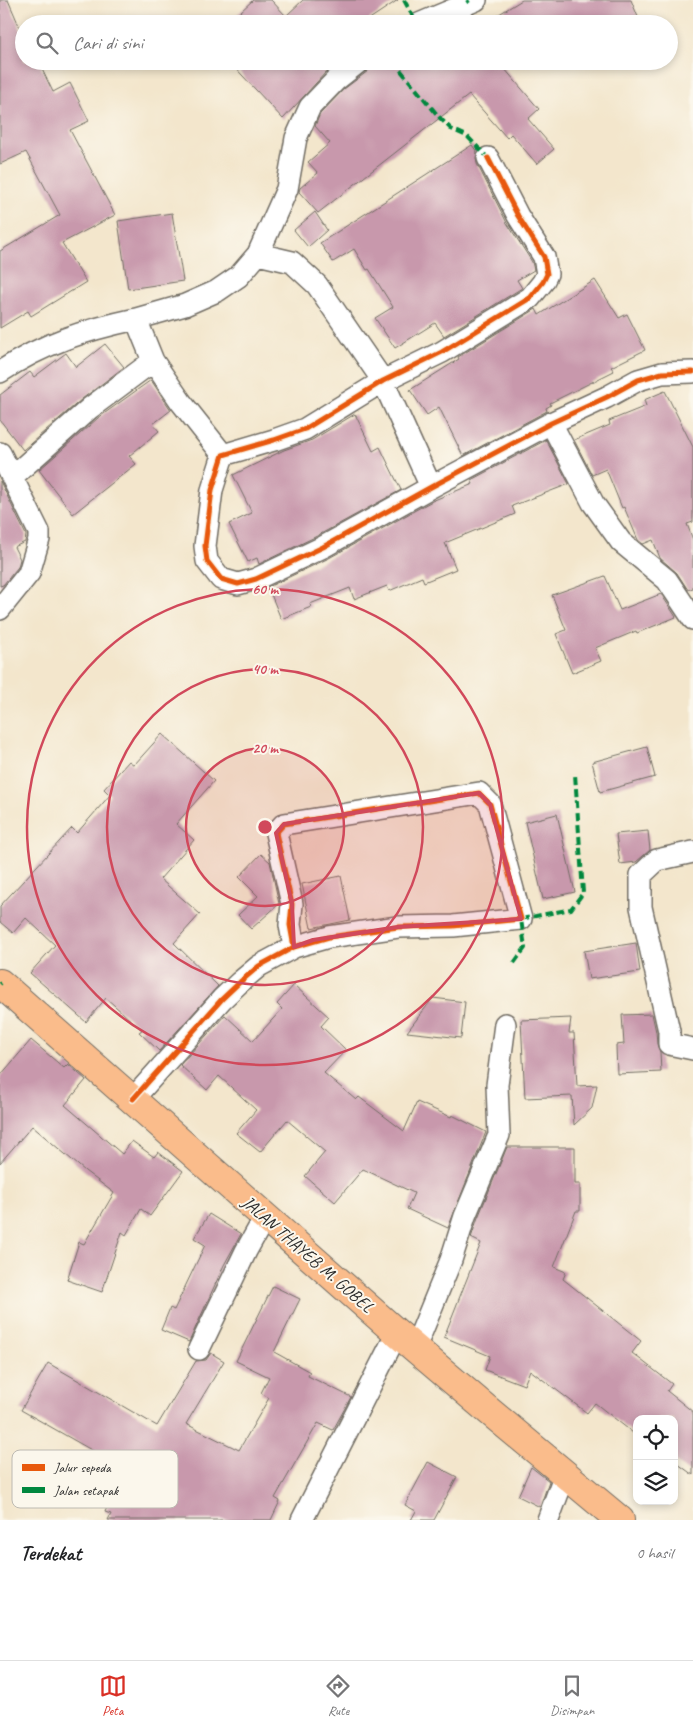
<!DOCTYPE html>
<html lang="id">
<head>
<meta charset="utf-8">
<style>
  body { margin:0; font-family:Caveat,sans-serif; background:#f2f2f2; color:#202124 }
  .controls { position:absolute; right:15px; bottom:15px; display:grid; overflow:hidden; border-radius:10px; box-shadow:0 2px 8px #0003 }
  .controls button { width:45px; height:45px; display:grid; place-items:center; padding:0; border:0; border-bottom:1px solid #e0e0e0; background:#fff; color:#202124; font:25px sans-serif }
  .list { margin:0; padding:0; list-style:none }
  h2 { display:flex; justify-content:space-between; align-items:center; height:65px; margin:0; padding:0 20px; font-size:21px }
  h2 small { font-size:16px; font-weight:400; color:#757577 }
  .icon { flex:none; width:28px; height:28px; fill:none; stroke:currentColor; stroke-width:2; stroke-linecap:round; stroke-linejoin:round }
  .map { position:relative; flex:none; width:693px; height:1520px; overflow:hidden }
  .search { position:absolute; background:#fff; box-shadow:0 2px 8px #0003; left:15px; right:15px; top:15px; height:55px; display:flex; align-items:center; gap:12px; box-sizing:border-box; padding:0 18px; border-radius:28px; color:#757577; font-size:19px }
  .sheet { height:140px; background:#fff }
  nav { display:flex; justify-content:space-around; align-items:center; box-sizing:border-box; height:70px; border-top:1px solid #e0e0e0; background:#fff; font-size:14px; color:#757577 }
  nav a { display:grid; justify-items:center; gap:2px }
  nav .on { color:#d93025 }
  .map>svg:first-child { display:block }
  .building { fill:#c898ac }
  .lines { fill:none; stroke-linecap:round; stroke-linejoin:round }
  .minor-casing { stroke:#716c63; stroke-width:24 }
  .primary-casing { stroke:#716c63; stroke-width:30 }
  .minor { stroke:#fff; stroke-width:21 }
  .primary { stroke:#fabc8b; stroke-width:28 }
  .quiet { stroke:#00873e; stroke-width:4; stroke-dasharray:8 4; stroke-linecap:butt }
  .cycleway-casing { stroke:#fbf7ec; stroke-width:8 }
  .cycleway { stroke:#e8590c; stroke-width:5 }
  .marked { fill:#d1495b; fill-opacity:0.2; stroke:#d1495b; stroke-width:4; stroke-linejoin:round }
  .ring { fill:none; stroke:#d1495b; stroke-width:2.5 }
  .labels { text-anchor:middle; stroke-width:4; stroke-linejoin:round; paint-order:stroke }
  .street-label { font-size:18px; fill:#2b2b2b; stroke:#fbf7ec }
  .key { fill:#fbf7ec; stroke:#bdbab2; stroke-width:1 }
  .key-label { font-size:14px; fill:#2b2b2b }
  .centre { fill:#d1495b; stroke:#fbf7ec; stroke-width:2.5 }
  .ring-label { font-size:15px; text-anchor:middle; font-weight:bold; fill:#d1495b; stroke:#fbf7ec; stroke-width:4; stroke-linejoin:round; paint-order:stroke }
</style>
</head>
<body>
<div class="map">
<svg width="693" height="1520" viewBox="0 0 693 1520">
  <rect width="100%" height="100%" fill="#fbf7ec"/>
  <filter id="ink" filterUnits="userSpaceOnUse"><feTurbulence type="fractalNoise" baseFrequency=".02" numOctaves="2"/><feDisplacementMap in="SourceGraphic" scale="10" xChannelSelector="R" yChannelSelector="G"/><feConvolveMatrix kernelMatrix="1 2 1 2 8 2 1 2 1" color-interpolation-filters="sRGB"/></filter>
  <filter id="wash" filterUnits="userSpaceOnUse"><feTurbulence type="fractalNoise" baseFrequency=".0096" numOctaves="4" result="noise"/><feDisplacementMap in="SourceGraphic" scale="20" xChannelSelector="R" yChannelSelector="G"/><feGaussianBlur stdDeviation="1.12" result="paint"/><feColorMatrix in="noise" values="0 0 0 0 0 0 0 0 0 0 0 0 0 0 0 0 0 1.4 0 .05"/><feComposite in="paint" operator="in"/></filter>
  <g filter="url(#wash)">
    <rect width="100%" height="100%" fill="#f3e6cc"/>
    <g id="blocks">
      <path class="building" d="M0,0H8L24,37V61H38L53,92L70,83L89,121L70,130L115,215L62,243L86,282L31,316L28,311L0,328V251L60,215L26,152L0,164Z
        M253,0H271L286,16L303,0H398L362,24H227Z
        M522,0H631L638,17L620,24H483Z
        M229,61H340L327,71L283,119Z
        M372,61H516L504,68L539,109L528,119L554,149L537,164L511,134L507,138L469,95L318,213L299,192L300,188L318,173L308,162L330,143L315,126L320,114L344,89L368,71L371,66Z
        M472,145L477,152L476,158L477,164L507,223L532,262L534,270L517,280L522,288L444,336L435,323L395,348L375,318L393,307L369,269L367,270L354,249L333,262L320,243Z
        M315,212L327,230L308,247L294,230Z
        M172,213L183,281L128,289L118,221Z
        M595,280L619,318L627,314L645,350L611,367L614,371L550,403L551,405L546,408L547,411L463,456L439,407L427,415L410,390L459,359L458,357L536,309L539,315Z
        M105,344L124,367L82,399L23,450L0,420V395L30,372L34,377L66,353L76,367Z
        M151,380L171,410L153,424L159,431L129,456L136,464L73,514L39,470L98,418Z
        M665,391L693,447V522L687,524L693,540V588L688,590L677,573L660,558L653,540L643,544L638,540L624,507L622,508L606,469L592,475L574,440L610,425L609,421L646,406L644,400Z
        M355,414L373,451L380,447L401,490L317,536L259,564L257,558L248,562L229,524L252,513L233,475L284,450L312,440Z
        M546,440L569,484L512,506L515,514L445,543L456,569L424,582L422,577L389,591L387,586L354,599L350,588L310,604L311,607L281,619L268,587L329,558L432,501L473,484L471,480Z
        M0,481L26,535L25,542L14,547L20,559L18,567L3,585L0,586Z
        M605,576L620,610L661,594L676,617L637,633L636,631L595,648L601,661L572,673L556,634L566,630L552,595Z
        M162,734L214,781L176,824L194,840L160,879L200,914L174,943L218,986L159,1051L139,1032L142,1030L106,998L86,1022L30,973L55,945L26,918L13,933L0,922V906L72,828L77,833L110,795L104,789L129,761L134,765Z
        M647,747L655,777L600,792L592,762Z
        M557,814L575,892L543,899L525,822Z
        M648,831L650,850L636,862L620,864L616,834Z
        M261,854L270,862L279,904L251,929L238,915L258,896L239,877Z
        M341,876L350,920L311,928L302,884Z
        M636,943L640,972L589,979L584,951Z
        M294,985L329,1017L321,1026L346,1050L324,1073L356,1100L359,1097L404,1131L417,1102L451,1117L452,1115L486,1132L448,1228L407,1209L414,1193L363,1169L335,1202L305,1176L325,1152L287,1120L260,1152L236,1133L256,1110L219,1076L207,1090L180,1065L225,1015L253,1041L282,1009L277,1004Z
        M433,998L465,1002L461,1038L407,1032Z
        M652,1014L656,1032L657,1044L660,1052L661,1072L617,1074L616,1045L624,1044L622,1015Z
        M571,1018L569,1033H574L577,1086L597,1085L592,1108L574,1125L572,1096L525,1098L521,1020Z
        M31,1040L64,1068L68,1064L86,1080L65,1105L122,1154L132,1141L154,1157L158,1152L183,1171L150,1216L141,1209L126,1235L122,1232L102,1292L67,1280L79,1242L84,1244L114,1193L85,1171L32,1126L0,1163V1076Z
        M507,1147H575V1184H580V1211H576L554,1267L566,1272L563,1279L641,1341L632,1353L672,1384L667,1391L693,1412V1475L674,1461V1419H637V1436L595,1403L587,1413L530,1370L524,1385L485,1370L490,1356L444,1337L481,1243L471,1238L477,1220Z
        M209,1214L241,1234L224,1265L189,1342L161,1330L170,1308L174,1310L205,1245L194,1238Z
        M273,1286L300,1299L274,1352L310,1372L308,1376L351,1397L333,1430L318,1423L275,1498L280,1501L271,1520H108L111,1514L105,1512L123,1468L21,1410L48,1363L157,1426L196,1361L206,1360L211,1353L224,1361L186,1424L239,1450L269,1398L261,1393L269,1377L236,1361Z
        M428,1462L457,1477L434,1520H411L416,1511L405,1505Z
        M531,1467L549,1481L540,1507L518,1496Z"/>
    </g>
  </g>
  <g filter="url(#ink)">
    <use href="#blocks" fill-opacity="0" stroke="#716c63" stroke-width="1"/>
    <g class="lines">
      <defs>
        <path id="minor" d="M419,24L476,0
          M488,158L518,216L544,257L547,274L543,282L530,298L442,352L383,381L305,429L274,440L223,455L212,490L205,546L207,561L221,579L238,584L256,579L323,547L431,487L551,423L607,397L638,380L662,373L693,372
          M258,254L292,262L317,285L383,381L431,487
          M0,372C44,343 85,330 136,319
          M551,423L593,503L621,542L667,580L693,619
          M0,453L39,532V539L29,573L0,609
          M223,455L181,402L153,361L136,319L185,305L217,291L239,276L258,254L287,189L296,138L310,107L336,80L360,61
          M12,477L90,408L153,361
          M693,852L657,860L641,875V907L669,1031V1044L693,1049
          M133,1099L222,999L240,982L259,966L294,947L329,937L398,927L453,926L521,919L490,804L479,793L284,824L276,833L292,904L290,925L294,947
          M415,1348L451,1260L465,1216L499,1135L497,1085L505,1024
          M199,1349L246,1251L265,1217
          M302,1520L397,1333
          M548,1520L565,1474"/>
        <path id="primary" d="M0,983L397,1333L483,1406L620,1520"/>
      </defs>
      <use href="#minor" class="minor-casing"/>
      <use href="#primary" class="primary-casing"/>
      <use href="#minor" class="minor"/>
      <use href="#primary" class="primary"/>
      <path class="quiet" d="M404,0L417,24
        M467,0L469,3
        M393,61L440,118L451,129L467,136L488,158
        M514,963L525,948L521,919L571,909L583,893L575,774
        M0,984L1,983"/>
      <defs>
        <path id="cycleway" d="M488,158L518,216L544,257L547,274L543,282L530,298L442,352L383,381L305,429L274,440L223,455L212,490L205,546L207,561L221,579L238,584L256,579L323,547L431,487L551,423L607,397L638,380L662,373L693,372
          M133,1099L222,999L240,982L259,966L294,947L329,937L398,927L453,926L521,919L490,804L479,793L284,824L276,833L292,904L290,925L294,947"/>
      </defs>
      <use href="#cycleway" class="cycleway-casing"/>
      <use href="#cycleway" class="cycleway"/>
    </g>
  </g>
  <path class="marked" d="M479,793L490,804L521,919L398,927L313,940L294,947L292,904L276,833L284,824Z"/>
  <circle cx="265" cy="827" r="79" fill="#d1495b" fill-opacity=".12"/>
  <g class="ring">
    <circle cx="265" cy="827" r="79"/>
    <circle cx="265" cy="827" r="158"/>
    <circle cx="265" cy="827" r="238"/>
  </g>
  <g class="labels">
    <g class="street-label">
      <text transform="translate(308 1254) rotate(41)" y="6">JALAN THAYEB M. GOBEL</text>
    </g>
  </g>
  <rect x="12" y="1450" width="166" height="58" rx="8" class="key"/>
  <rect x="22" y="1464" width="23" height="7" fill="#e8590c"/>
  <rect x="22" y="1487" width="23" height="6" fill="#00873e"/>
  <g class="key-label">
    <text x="54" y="1472">Jalur sepeda</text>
    <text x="54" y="1495">Jalan setapak</text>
  </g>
  <circle cx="265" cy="827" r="8" class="centre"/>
  <g class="ring-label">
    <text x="265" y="594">60 m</text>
    <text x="265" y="674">40 m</text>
    <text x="265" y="753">20 m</text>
  </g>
</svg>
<div class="controls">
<button><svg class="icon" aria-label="locate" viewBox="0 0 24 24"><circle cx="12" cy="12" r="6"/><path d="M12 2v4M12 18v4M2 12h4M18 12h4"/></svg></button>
<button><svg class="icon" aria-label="layers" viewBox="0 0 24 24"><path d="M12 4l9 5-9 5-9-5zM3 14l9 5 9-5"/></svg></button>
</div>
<div class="search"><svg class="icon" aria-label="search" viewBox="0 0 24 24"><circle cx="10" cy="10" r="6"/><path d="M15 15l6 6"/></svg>Cari di sini</div>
</div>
<section class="sheet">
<h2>Terdekat<small>0 hasil</small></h2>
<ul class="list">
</ul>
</section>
<nav>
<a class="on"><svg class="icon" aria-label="map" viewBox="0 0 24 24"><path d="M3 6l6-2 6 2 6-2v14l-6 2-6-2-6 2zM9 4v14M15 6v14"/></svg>Peta</a>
<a><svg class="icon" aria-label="directions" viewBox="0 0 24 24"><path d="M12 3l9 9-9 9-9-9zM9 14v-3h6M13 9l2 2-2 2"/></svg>Rute</a>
<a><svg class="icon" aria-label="saved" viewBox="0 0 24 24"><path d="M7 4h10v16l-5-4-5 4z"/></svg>Disimpan</a>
</nav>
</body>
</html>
